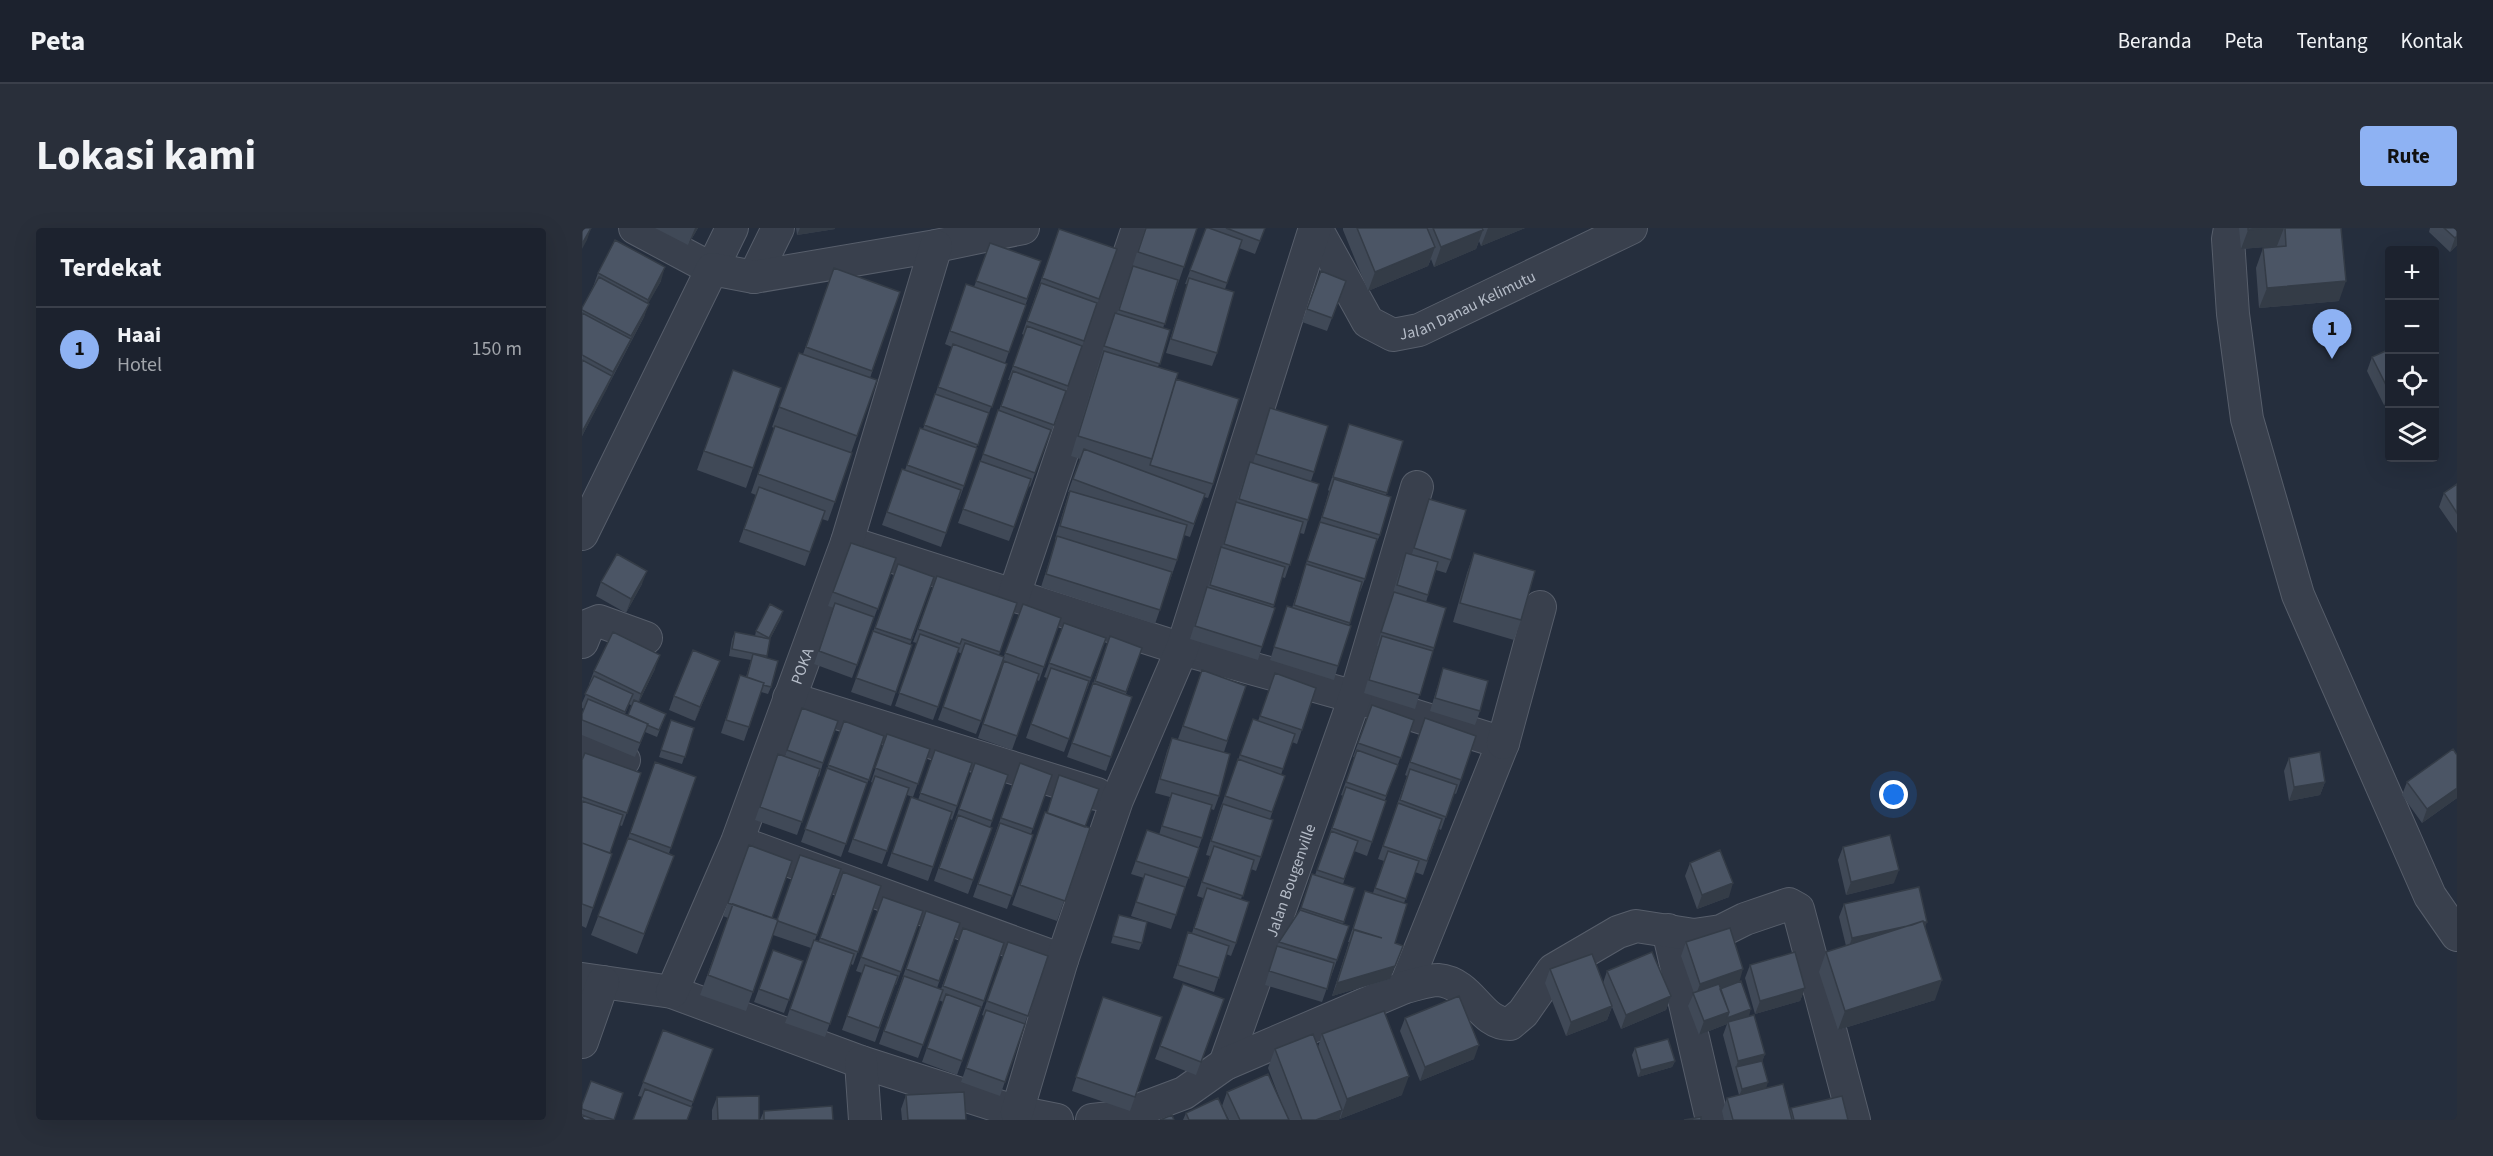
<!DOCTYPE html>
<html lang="id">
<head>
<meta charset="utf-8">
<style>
  body { margin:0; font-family:"Source Sans 3",sans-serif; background:#292f3a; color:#f1f3f6 }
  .controls { position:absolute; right:18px; top:18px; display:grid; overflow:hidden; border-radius:6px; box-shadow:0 6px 24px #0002 }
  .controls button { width:54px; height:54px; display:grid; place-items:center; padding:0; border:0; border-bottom:2px solid #3a3f4a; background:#1c222e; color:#f1f3f6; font:30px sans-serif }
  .you { position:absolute; left:1312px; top:567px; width:21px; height:21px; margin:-15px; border:4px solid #fff; border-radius:50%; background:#1a73e8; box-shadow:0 0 0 9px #1a73e833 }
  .badge { display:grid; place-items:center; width:39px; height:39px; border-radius:50%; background:#8eb2f3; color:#111; font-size:20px; font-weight:700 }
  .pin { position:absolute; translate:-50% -50px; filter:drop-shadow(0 2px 3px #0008) }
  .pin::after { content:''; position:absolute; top:32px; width:21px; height:18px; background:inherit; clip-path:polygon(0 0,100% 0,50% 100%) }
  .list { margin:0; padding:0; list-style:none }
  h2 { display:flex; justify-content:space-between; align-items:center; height:78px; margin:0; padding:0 24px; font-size:26px }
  h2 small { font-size:20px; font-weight:400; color:#a0a4aa }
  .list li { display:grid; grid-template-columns:39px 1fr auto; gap:18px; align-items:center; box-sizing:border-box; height:84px; padding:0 24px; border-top:2px solid #3a3f4a }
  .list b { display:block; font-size:22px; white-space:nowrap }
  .list p { margin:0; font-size:20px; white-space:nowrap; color:#a0a4aa }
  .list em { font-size:20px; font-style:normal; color:#a0a4aa }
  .icon { flex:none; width:33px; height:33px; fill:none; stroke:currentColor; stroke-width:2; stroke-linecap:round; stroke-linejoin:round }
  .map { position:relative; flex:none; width:1875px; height:892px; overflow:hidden; border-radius:6px }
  header { display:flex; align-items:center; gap:36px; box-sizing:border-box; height:84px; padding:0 30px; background:#1c222e; border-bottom:2px solid #3a3f4a }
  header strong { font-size:28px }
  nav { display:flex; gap:33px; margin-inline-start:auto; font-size:21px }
  .intro { display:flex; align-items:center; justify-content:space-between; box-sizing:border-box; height:144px; padding:0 36px }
  h1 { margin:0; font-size:42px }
  .button { padding:15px 27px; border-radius:6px; background:#8eb2f3; color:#111; font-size:21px; font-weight:700 }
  main { display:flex; gap:36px; padding:0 36px }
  aside { flex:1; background:#1c222e; border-radius:6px; box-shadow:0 6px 24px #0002 }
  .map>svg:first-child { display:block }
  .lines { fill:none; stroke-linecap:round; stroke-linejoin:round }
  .street-casing { stroke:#575e6b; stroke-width:34 }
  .street { stroke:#39404d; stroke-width:32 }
  .wall { fill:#404957; fill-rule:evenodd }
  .shaded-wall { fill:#343c47 }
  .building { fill:#4b5565; stroke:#343c47; stroke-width:1.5 }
  .labels { text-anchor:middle; stroke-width:6; stroke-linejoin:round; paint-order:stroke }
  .street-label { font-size:16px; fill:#b5bcc8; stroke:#1e2532 }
</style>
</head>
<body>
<header>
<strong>Peta</strong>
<nav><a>Beranda</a><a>Peta</a><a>Tentang</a><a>Kontak</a></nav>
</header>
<div class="intro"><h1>Lokasi kami</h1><a class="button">Rute</a></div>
<main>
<aside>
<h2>Terdekat<small></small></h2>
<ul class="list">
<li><span class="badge">1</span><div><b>Haai</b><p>Hotel</p></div><em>150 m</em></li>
</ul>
</aside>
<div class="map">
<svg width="1875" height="892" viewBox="0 0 1875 892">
  <rect width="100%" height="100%" fill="#252e3d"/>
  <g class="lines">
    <defs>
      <g id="street">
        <path d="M53,0L130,41L150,0"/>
        <path id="s1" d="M734,0L786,94L811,107L837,102L1049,0"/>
        <path d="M1648,0L1646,11L1651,86L1665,191L1716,367L1848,668L1875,707"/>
        <path d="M172,49L196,0"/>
        <path d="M0,306L130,41L172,49L354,18L441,0"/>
        <path d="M265,314L600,421L773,469L921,515L823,759"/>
        <path d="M432,367L556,0"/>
        <path d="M0,414L7,397L17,393L64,410"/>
        <path d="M207,470L515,566"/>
        <path d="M921,515L958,379"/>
        <path d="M0,517L42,532"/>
        <path d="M170,619L480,732"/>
        <path d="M1086,702L1130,892"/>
        <path d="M0,751L90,764L279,834L435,884L475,892"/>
        <path id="s2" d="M90,764L155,614L265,314L354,18"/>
        <path d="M0,814L21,754"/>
        <path d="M279,834L283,892"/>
        <path id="s3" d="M643,836L773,469L835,259"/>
        <path d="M435,884L480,732L535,572L600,421L733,0"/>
        <path d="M510,892L538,889L602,865L643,836L823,759C833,757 846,752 856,752C891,755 897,796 928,796L941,785L971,742L1036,704L1054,698L1112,707L1139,703L1163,691L1207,676L1216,681L1272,892"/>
      </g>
    </defs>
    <use href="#street" class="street-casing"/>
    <use href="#street" class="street"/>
  </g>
  <path class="wall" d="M73,0H116L106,17Z
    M214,0H253V1L215,7Z
    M563,0H615L581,100L588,102L576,139L594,151L631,256L626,270L622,269L608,309L602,307L595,332L573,396L459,359L474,312L473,311L487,264H486L498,231L489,228L528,98L533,85H535Z
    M624,0H683L673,26L657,20L643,61L635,125L630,138L584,125L605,56H603Z
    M761,0H943L899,18L897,13L894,21L852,39L849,31L846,38L786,63L761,2Z
    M1657,0H1759L1757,73L1677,80L1674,40L1681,20L1695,18L1659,21Z
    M1848,0H1875V17L1868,24L1847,4Z
    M477,1L535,21L481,171L467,211L466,210L448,259L447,258L427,313L376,295L428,152H426L442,107L440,106Z
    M408,15L459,33L423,135L425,136L394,220L382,258L377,272L376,271L359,319L300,297L320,241L323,242L338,200L341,201L370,119L363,116L379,70L392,59Z
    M252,40L318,64L288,150L295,152L269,225H270L246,293L240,291L223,338L157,314L174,267L169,265L192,200L190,199L217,125L221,126Z
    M739,43L764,53L745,103L720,94Z
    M16,45L79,53L66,75L62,89L0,208V80L11,59Z
    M1808,121V174L1802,177L1785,143L1790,129Z
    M151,142L199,160L164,260L115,242Z
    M688,180L732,244L729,253L726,292L722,306L718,305L703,350L700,349L680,419L676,432L608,411L620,372L625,359H626L634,332L639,319H640L663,248L668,234L671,235Z
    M767,196L821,213L804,267L798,307L792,320L783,351L778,364H777L767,398L756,438L752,452L688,432L705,378L710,380L733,307L738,294L747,263L746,262Z
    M1875,256V305L1857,279L1862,265Z
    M847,271L869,332L864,345L854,342L844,374L852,420L833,481L782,465L796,418H795L819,338L824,325L830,326Z
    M269,315L314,330L270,450L232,436L252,380L246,378Z
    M892,325L939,392L932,412L871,394L885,345Z
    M316,336L352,349L328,417H330L309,478L269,464Z
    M355,348L435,375L417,427L399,493L394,506L356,492L380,426L376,424L351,492L313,478L335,415L331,414Z
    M19,354L60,356L44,385L14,368Z
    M441,376L479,390L457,453L455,452L430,522L396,510L420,440L418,439Z
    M199,390L188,411L184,430L189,459L186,466L179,464L162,513L139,505L158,447L164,449L169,432L147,428L150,411L153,404L173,408L174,403Z
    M482,395L524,410L482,524L444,510L465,450L462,449Z
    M528,408L560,420L544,466L550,469L524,543L485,529Z
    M861,440L898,483L893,497L848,483Z
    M73,441L57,474L84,486L75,509L63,504L53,529L0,507V486L2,481L0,480V475L8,457L7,456L12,443ZM47,476L50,478L46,487L43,486Z
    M620,442L664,458L642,524L637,568L632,582L629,581L620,610L589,701L549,688L562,650L549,646L565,602L577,607L588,569L573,565L585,523L590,510L596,511Z
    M693,445L734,460L715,516L710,514L699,547L703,548L688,591L679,629L674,643L669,641L659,671L654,715L649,728L644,726L632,764L591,750L606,704L610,705L621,670L615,668L628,628L624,627L638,581L671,491L676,493Z
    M133,446L113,493L87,482L92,468Z
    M790,477L832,492L803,572L804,573L785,628L772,623L761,656L773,660L761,696L767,698L740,774L683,757L695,718L718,682L730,646L733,647L761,568L759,567L773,529H771Z
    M220,480L241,535L237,549L236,548L215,607L173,592L196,526L203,529Z
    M843,490L879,552L874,566L872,565L859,602L857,601L841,647L833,644L822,675L813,715L808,751L750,768L767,714H766L783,663L791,665L802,633L796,631L825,548L823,547Z
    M89,492L112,500L100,536L77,529Z
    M262,493L302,508L259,629L219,614Z
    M305,506L348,521L331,569L325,567L300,636L266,624L291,555L289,554Z
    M353,522L390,535L370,592L368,591L346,653L305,638L329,569L336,572Z
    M1875,527V570L1840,595L1820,567L1825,554Z
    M1707,530L1743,554L1738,567L1707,573L1702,543Z
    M0,532L59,545L40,598L37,597L28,625L30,626L4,700L0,698Z
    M73,534L114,549L87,625L92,628L55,726L9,707L46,610Z
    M393,535L426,547L408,599L410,600L386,666L352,653Z
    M438,535L470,547L449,606L451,607L425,681L391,669Z
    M503,599L508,600L475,693L430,677L456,604Z
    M167,617L190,690L195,692L259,641L233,712L237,713L261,644L299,658L271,737L269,736L243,809L203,795L229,720L191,707L164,783L118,767L146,690L141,688Z
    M1261,619L1312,655L1264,667L1256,632Z
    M1108,635L1147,669L1115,681L1103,648Z
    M301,669L341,683L314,757H313L293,814L260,802L280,745L274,743Z
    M1262,676L1343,699L1353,772L1256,802L1237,744L1244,724L1264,718L1257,689Z
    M344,683L378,695L355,760L359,761L381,700L402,773L375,847L340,834L361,774L357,772L336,830L297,816Z
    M537,687L560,715L557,722L529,715Z
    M426,714L466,728L418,868L379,854L402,788L400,787Z
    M1104,714L1157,754L1167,788L1183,826L1180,833L1184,860L1208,883L1209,880L1266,892H1142L1140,883L1145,870L1157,867L1141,807L1145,796L1117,807L1106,778L1112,765L1099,728Z
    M191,722L221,733L202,785L172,774Z
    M1168,737L1223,760L1218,773L1173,786L1163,750Z
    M968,741L1021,755L1025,743L1089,768L1084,782L1039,801L1030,779L1025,792L984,808L963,755Z
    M601,756L642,771L614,847L573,831Z
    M516,782L553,869L548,883L490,863Z
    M823,790L892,831L838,853L818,803Z
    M81,802L131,821L109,879L56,868Z
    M740,806L820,867L758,891V889L757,892H647L640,878L645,864L699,874L686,840L693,821L736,819Z
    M1053,820L1093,833L1090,839L1056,849L1050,827Z
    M324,867L384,892H320L319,881Z
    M135,869L177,892H130V882Z
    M0,877L32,892H0Z
    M182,883L251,892H178Z
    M604,885L646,892H601Z"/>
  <path class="shaded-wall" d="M9,0L5,12L0,21V16Z
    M113,0H116L106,17Z
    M218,0H253V1L215,7Z
    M906,0H943L899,18Z
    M1684,0H1702L1695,18L1659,21L1666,2Z
    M901,2L894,21L852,39L859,19Z
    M1875,8V17L1868,24L1873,10Z
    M853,19L846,38L786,63L793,44Z
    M83,39L79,53L61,85L66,72Z
    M1764,53L1757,73L1677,80L1685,60Z
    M67,76L62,89L26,157L31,144Z
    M30,148L25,161L0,208V204Z
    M1807,163L1808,174L1802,177Z
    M65,343L60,356L44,385L49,371Z
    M201,383L199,390L185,417L187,410Z
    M78,427L73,441L54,480L59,466Z
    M138,433L133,446L113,493L118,479Z
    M1743,554L1738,567L1707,573L1712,559Z
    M1875,560V570L1840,595L1845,581Z
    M1317,642L1312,655L1264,667L1269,654Z
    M1151,655L1147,669L1115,681L1120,667Z
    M1345,694L1340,707L1265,724L1270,710Z
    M821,718L808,751L750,768L755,755Z
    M1161,741L1157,755L1113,769L1118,756Z
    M1360,752L1353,772L1256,802L1263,783Z
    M1223,760L1218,773L1173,786L1178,773Z
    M1089,768L1084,782L1039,801L1044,787Z
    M1030,778L1025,792L984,808L989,794Z
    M1169,781L1167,788L1146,794L1145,796L1117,807L1122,793L1147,784Z
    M897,817L892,831L838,853L843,839Z
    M1183,826L1178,840L1154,839L1156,833Z
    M1093,833L1090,839L1056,849L1059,842Z
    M827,848L820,867L758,891L765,871Z
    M1186,854L1184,861L1157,868L1160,861Z
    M760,882L757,892H734Z"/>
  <path class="building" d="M0,0H9L0,16Z
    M564,0H615L602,39L556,24Z
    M624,0H627L660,12L645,55L608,42Z
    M644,0H683L678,13Z
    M775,0H845L853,19L793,44Z
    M851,0H900L901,2L859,19Z
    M1666,0H1684L1666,2Z
    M1703,0H1759L1764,53L1685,60L1681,20L1704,18Z
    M1862,0H1875V8L1873,10Z
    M477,1L535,21L517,71L460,50Z
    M33,12L83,39L66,72L16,45Z
    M408,15L459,33L445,71L394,53Z
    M551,38L596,52L583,96L537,82Z
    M252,40L318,64L290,143L224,119Z
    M739,43L764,53L750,90L725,81Z
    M17,49L67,76L49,108L0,82V80Z
    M607,50L652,64L635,125L589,111Z
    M459,55L515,75L502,113L445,93Z
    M384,56L444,77L427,124L368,103Z
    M0,85L49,111L31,144L0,127Z
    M533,85L588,102L578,136L522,118Z
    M445,98L500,118L486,158L431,138Z
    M371,116L425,136L410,179L356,159Z
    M1808,121V163H1807L1790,129Z
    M522,123L596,145L570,231L496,208Z
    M217,125L295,152L275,208L197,179Z
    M0,132L30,148L0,204Z
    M151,142L199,160L171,240L122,223Z
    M431,143L484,163L472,197L419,178Z
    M594,151L657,171L631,256L568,237Z
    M353,166L407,185L396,217L342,197Z
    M688,180L746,198L732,244L674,226Z
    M416,182L469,202L453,245L401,226Z
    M767,196L821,213L805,265L751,249Z
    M193,198L270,225L253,274L176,246Z
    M338,200L395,220L382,258L325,237Z
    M502,221L623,266L612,296L491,251Z
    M398,233L449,251L432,299L381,281Z
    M668,234L737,256L726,292L657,271Z
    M320,241L379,262L364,305L305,284Z
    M752,251L809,269L798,307L740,289Z
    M1875,256V285L1862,265Z
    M177,259L243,283L228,324L162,301Z
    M488,263L605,297L595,332L478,298Z
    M847,271L884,282L869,332L832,320Z
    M654,274L721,294L708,337L642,316Z
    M738,294L795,311L783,351L725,333Z
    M475,308L590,344L578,382L464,346Z
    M269,315L314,330L296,381L251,364Z
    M639,319L703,339L692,377L628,357Z
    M824,325L856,334L846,367L815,357Z
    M892,325L953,343L939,392L878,375Z
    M35,326L65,343L49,371L19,354Z
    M316,336L352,349L329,412L293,400Z
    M724,336L780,354L768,395L712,377Z
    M355,348L435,375L418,424L380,411L378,416L336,401Z
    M625,359L693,380L680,419L613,398Z
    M812,364L864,380L852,420L799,404Z
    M253,375L292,389L275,437L237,423Z
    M188,376L201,383L187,410L174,403Z
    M441,376L479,390L462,439L423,425Z
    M705,378L769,398L756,438L692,419Z
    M482,395L524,410L509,450L467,435Z
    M291,403L330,417L314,464L274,450Z
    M31,404L78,427L59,466L12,443Z
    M153,404L188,411L185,428L150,421Z
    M338,406L377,420L356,479L317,465Z
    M528,408L560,420L544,464L513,453Z
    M800,408L851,423L838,467L787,452Z
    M383,415L422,429L399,493L361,479Z
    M111,422L138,433L118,479L92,468Z
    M171,426L196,433L189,459L181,457L182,455L165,449Z
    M422,433L457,446L435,508L401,496Z
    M469,440L507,453L487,511L449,496Z
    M861,440L906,453L898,483L853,470Z
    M620,442L664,458L645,513L601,498Z
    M693,445L734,460L720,502L678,488Z
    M158,447L182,455L167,499L144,492Z
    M12,448L51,466L43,484L3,466Z
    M511,455L550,469L529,529L490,515Z
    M6,471L66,496L58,515L0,492V486Z
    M52,472L84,486L77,502L65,497L66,496L46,487Z
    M790,477L832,492L819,530L776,515Z
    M220,480L256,493L241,535L205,522Z
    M843,490L894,508L879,552L828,534Z
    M671,491L713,506L701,541L658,527Z
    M89,492L112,500L103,529L79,522Z
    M262,493L302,508L287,552L246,537Z
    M305,506L348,521L336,556L293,540Z
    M590,510L648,526L637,568L578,551Z
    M1871,521L1875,527V560L1845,581L1825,554Z
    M353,522L390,535L375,578L338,565Z
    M775,522L816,537L804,568L764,554Z
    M1738,524L1743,554L1712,559L1707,530Z
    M3,525L59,545L45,585L0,569V532Z
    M196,526L238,541L220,594L178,579Z
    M656,531L703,548L690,584L643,568Z
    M73,534L114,549L89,620L48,605Z
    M393,535L426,547L410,593L377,581Z
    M438,535L470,547L451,601L419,590Z
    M245,540L285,555L264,616L223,601Z
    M828,541L875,557L864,589L818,572Z
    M477,547L517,561L503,599L465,585Z
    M293,548L327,560L305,623L271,611Z
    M764,559L804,573L790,614L750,600Z
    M590,565L630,577L620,610L580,598Z
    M329,569L370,584L351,639L310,625Z
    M0,573L41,587L28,625L0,615Z
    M816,575L860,591L845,633L801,618Z
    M641,576L691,592L679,629L629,613Z
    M463,584L508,600L483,673L438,657Z
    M376,587L410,600L391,652L357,640Z
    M418,595L451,607L430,668L396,656Z
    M565,602L617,620L607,650L554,633Z
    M749,603L776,613L762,651L735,642Z
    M1308,607L1317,642L1269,654L1261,619Z
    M46,610L92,628L62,706L16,688Z
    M0,615L30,626L11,680L0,676Z
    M167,617L210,633L190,690L146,675Z
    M632,618L672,632L661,668L620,654Z
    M1138,622L1151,655L1120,667L1108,635Z
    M806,623L837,633L824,671L793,660Z
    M218,627L259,641L235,707L196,693L195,692Z
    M261,644L299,658L276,724L238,710Z
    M563,646L603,659L594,687L554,674Z
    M730,646L773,660L762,694L719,680Z
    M1337,659L1345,694H1342L1341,693L1330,697L1270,710L1262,676Z
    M625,660L667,674L654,715L612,700Z
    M783,663L825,676L813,715L821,718L813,738L755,755L772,702L800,710L771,701Z
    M301,669L341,683L319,744L279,729Z
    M151,676L196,692L171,764L126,747Z
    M718,682L767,698L755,732L697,714Z
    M344,683L378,695L357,753L324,741Z
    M537,687L565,694L560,715L531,708Z
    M1341,693L1360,752L1263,783L1244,724Z
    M381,700L422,715L402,773L361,758Z
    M1148,700L1161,741L1118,756L1104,714Z
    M606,704L647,718L637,750L596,737Z
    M232,712L272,726L248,796L208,781Z
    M426,714L466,728L446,788L405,773Z
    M695,718L752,735L745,761L687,743Z
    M191,722L221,733L207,772L177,761Z
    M1070,724L1089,768L1044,787L1025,743Z
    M1213,724L1223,760L1178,773L1168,737Z
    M1010,726L1030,778L989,794L968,741Z
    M283,737L316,748L297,800L265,788Z
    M322,748L361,762L341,817L302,803Z
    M1159,753L1169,781L1145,790L1147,784L1138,761Z
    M601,756L642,771L619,834L578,818Z
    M1137,756L1147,784L1122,793L1111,765Z
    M364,766L399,779L380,833L345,820Z
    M877,768L897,817L843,839L823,790Z
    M521,769L580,789L553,869L494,849Z
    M404,782L443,796L423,854L384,840Z
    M802,783L827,848L765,871L740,806Z
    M1172,787L1183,826L1156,833L1146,794Z
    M81,802L131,821L111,874L61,854Z
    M731,806L760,882L734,892H720L693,821Z
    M1086,811L1093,833L1059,842L1053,820Z
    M1180,833L1186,854L1160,861L1154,839Z
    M686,846L707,892H658L645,864Z
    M9,853L41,865L32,892L0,881V877Z
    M1201,856L1210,892H1151L1145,870Z
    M63,861L110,879L105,892H51Z
    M382,864L384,892H326L324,867Z
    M177,868V892H136L135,869Z
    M1260,868L1266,892H1212L1209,880Z
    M636,870L646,892H607L604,885Z
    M250,878L251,892H182V883Z
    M0,887L13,892H0Z
    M590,887L592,892H578Z
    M1119,889V892H1102Z"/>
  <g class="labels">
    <g class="street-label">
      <text dy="6" stroke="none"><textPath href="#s1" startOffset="216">Jalan Danau Kelimutu</textPath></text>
      <text dy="6" stroke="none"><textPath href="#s2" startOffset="351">POKA</textPath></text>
      <text dy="6" stroke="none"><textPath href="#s3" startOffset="195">Jalan Bougenville</textPath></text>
    </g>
  </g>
</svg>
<div class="controls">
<button>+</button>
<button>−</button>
<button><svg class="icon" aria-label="locate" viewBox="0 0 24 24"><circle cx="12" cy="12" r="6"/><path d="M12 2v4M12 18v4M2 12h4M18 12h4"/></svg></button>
<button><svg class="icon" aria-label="layers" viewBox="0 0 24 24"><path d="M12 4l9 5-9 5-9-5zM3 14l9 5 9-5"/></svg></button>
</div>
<div class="you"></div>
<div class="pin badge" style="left:1750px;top:131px">1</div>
</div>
</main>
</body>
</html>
